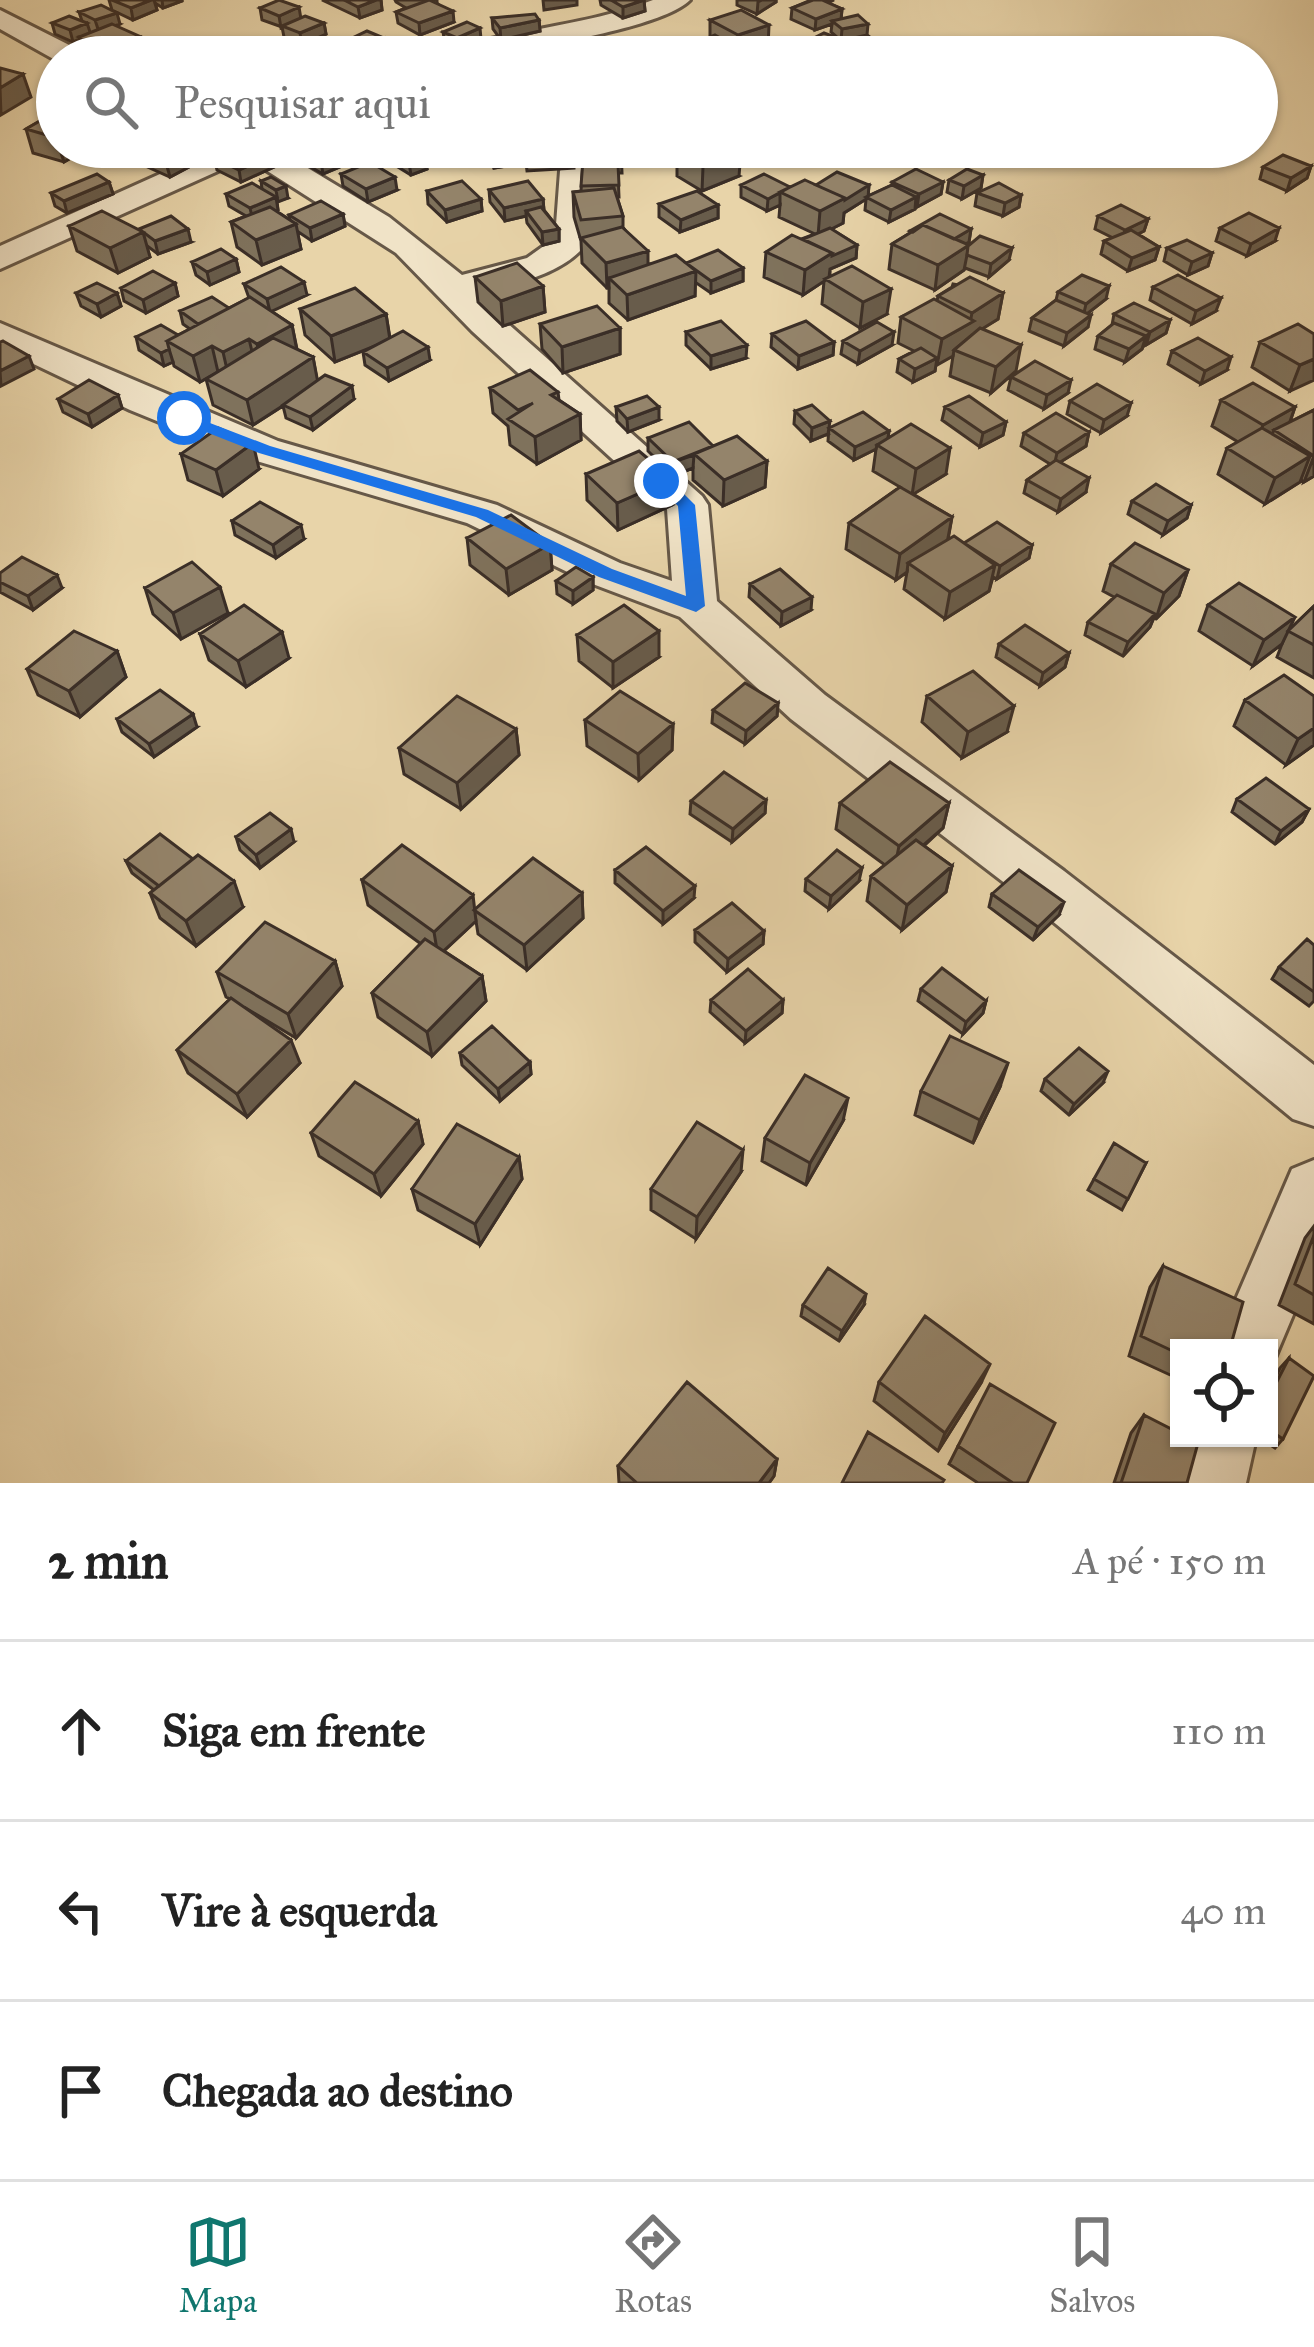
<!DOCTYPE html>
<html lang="pt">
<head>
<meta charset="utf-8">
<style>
  body { margin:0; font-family:"IM FELL Great Primer",serif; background:#f2f2f2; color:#222 }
  .controls { position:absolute; right:36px; bottom:36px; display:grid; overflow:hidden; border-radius:0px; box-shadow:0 3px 9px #0004 }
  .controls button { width:108px; height:108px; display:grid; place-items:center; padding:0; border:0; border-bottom:3px solid #e0e0e0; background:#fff; color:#222; font:60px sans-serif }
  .stop { position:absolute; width:36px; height:36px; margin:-27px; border:9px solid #1a73e8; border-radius:50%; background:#fff }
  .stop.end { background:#1a73e8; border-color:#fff; box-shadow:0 3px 12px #0008 }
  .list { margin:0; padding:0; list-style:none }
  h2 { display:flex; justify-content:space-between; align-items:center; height:156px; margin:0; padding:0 48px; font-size:51px }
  h2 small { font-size:39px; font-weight:400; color:#767676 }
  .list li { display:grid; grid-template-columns:78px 1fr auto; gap:36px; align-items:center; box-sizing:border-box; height:180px; padding:0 48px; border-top:3px solid #e0e0e0 }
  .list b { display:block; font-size:45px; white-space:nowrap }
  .list em { font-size:39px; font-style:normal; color:#767676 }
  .icon { flex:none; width:66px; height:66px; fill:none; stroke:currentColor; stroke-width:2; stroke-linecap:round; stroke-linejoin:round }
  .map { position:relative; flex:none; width:1314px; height:1483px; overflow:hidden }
  .search { position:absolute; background:#fff; box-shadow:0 3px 9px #0004; left:36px; right:36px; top:36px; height:132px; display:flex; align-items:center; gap:30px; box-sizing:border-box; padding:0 42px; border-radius:66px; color:#767676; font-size:45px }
  .sheet { height:696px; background:#fff }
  nav { display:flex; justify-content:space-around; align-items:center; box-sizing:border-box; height:168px; border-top:3px solid #e0e0e0; background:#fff; font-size:33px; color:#767676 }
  nav a { display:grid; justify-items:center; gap:6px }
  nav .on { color:#0f766e }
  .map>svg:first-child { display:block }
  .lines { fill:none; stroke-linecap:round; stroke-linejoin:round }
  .street-casing { stroke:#665848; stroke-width:6 }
  .street { fill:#f0e3c7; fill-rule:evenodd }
  .wall { fill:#7f725c; stroke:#3a2e27; stroke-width:3 }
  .shaded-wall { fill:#685c4b; stroke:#3a2e27; stroke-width:3 }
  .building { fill:#94846b; stroke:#3a2e27; stroke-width:3 }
  .route { fill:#1a73e8 }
</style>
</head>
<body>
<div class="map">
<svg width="1314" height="1483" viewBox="0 0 1314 1483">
  <rect width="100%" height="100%" fill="#e8d4a9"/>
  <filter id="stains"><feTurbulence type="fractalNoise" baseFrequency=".00167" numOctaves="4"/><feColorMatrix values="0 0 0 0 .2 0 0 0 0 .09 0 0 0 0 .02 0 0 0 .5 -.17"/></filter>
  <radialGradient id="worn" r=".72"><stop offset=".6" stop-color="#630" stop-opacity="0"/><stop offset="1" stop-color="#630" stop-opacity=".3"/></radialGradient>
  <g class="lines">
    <defs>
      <path id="street" d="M653,0H690C660,31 487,57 441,57L445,51C513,29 587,26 653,0Z
        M0,10L81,51L85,57H57V61L0,29Z
        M220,147H273L389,217L462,275L527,258L555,238L560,171L571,147H601L592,171L588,242C562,276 517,282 479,293L498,315L702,496L708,505L717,601L825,695L1064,871L1314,1065V1126L1293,1119L1028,901L791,719L680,617L590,583L467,523L250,459L130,410L0,348V323L278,441L497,505L620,563L672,581L667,509L472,331L396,253L247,158L0,269V246Z
        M1314,1160V1265L1269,1372V1348H1215L1292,1169Z
        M1188,1438H1256L1246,1483H1176Z"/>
    </defs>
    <use href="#street" class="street-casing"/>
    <use href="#street" class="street"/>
  </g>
  <path class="wall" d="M109,0H182V1L163,8L155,3L157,10L133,20L112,10Z
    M322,0H381L382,10L360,18Z
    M395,0H437V3L454,22L420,35L398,23L396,12L406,8L396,2Z
    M600,0H644L645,11L623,18L601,5Z
    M737,0H776V2L757,14L737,5Z
    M811,0H834L828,3L842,9L841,19L867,35L844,40L853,56H801L802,44L838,38L831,32L832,24L815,30L791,19L792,8Z
    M260,8L324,23L326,34L302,45L284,37L282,27L262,20Z
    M79,12L120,24L116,26L143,45L178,55L215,57H85L80,39L73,42L55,34L52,23L82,21Z
    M492,18L539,20L540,31L501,40L493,29Z
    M710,20L768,48L741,57H735L727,52L716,57L704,50L705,39L710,37Z
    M443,32L481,39L458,49L445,43Z
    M340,44L409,57H345L342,56Z
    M57,111V147H90L64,162L33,153L26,129Z
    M115,147H201L204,159L170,177L132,160L131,156Z
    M383,147L425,157L427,169L411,175L385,159Z
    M484,147H489L519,164L494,168Z
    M524,147L574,155V168L527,171Z
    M584,147H630L629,150L621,149L622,173H618L619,197H617L623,216V227L648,264L686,263L743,268V281L711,293L695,282V296L628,320L609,303V288H607L582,263L581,241L574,217L573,192L581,191Z
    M298,149L349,163L323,174L300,161Z
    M677,152L739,176L702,191L677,176Z
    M274,154L276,166L241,182L217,170L214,158Z
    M1311,166L1307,178L1287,191L1260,179L1263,167Z
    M341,174L397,190L368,202L343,186Z
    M983,175L981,188L962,199L947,192L949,180Z
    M261,181L288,198L277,201L278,210L276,211L290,220L289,215L343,214L345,226L312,241L297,231L301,249L262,265L237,247L231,222L246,216L229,206L226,194L262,189Z
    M109,182L113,194L67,213L55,206L51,193Z
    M892,182H943L941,194L917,207L915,206V209L889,222L865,210L866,199L844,213L843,223L831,229L857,245L856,258L830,269V277L887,314L860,328L822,304L824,281L803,295L764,277L766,252L815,234L779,217L780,205L767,211L741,197V185L790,187L816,185H869L868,196L892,185Z
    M489,190L543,199L544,210L559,229V241L543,245L527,223L526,216L505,221L490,202Z
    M427,191L481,199L482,211L447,222L428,204Z
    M977,193L1021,195L1019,207L1003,216L975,206Z
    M659,204L718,205V218L680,232L659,217Z
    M1098,216L1148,219L1144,231L1138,234L1159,247L1155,260L1128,271L1101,254L1104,241L1113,238L1095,229Z
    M69,226L139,230L191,242L158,254L146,245L150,257L118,273L77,251Z
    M1220,228L1275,241L1247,256L1216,241Z
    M971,229L969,242L965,244L1009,260L989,277L965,268L964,270L935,290L889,269L892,244L910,233V231Z
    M1167,248L1212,253L1208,266L1188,275L1164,261Z
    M236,259L239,272L210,285L196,275L192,262Z
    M475,277L543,286L545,312L503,326L478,302Z
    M175,283L178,296L146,313L124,301L121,288Z
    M244,284L307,295L271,311L292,325L297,349L313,357L317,380L354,399L313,430L286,418L283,406L253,425L213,405L206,379L218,372L200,382L174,366L173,362L164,366L139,350L136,337L178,335L190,329L183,324L180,311L229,308L249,298Z
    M953,284L1003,293L998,319L981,329L1016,371L991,393L950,376L953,356L936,364L935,371L913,382L897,372L899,359L914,351L898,343L901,317L937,301L938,296L952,287Z
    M1153,287L1216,311L1192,324L1150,300Z
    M1058,292L1106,299L1088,313V327L1064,346L1029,331L1032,318L1056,300Z
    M76,293H117L121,306L101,317L81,306Z
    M300,309L386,314L390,338L430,360L389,381L365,365L363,352L374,346L335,362L305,335Z
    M1114,314L1170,320L1166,333L1146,345L1144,344L1142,349L1125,362L1095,349L1098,336L1112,325Z
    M540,324L620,328V354L563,373L542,349Z
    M686,332L746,358L711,369L686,345Z
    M772,334L834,342L833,355L798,369L771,347Z
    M1314,334L1290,391L1252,367L1260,342Z
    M843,341L892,345L858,364L841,354Z
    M1172,351L1227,370L1201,384L1168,364Z
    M1011,377L1068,393L1044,409L1008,390Z
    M490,388L558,392L559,400L580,414L581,440L537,464L510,445L508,426L493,413Z
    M118,395L122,408L92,427L63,412L58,399Z
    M1221,400L1295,407L1290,422L1314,410V476L1304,482L1301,480L1300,482L1265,504L1218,474L1227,448L1238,442L1212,426Z
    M1070,401L1127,416L1101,433L1067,414Z
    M616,407L659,420L628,432L617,421Z
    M945,407L1006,422L1003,435L980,447L942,420Z
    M795,411L828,434L811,441L794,424Z
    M829,428L889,431L888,438L946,474L913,494L952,517L948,540L964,544L1032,545L1029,558L997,579L993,577L989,591L945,619L904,589L907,572L896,580L846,549L849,523L900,487L873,471L876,449L854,460L828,441Z
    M1089,432L1086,446L1060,462L1086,492L1058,512L1024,493L1027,480L1050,464L1021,446L1024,433Z
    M648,438L713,446L767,461L765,487L723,506L693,480V468L673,476L648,451Z
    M181,454L259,469L223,496L188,480Z
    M586,474L672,505L618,530L587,500Z
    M1132,501L1191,505L1187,518L1163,535L1128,514Z
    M232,521L304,539L276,558L235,535Z
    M467,538L550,544L552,570L509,595L470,565Z
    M1111,564L1188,570L1179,596L1156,619L1154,618L1150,627L1123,656L1085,635L1088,622L1114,597L1103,591Z
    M0,573L62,588L33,610L0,592Z
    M593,577V590L573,604L557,594L556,581Z
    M750,584L811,610L781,626L749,597Z
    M145,588L228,613L181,639L153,614Z
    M1208,605L1290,629L1314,606V678L1277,657L1282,644L1253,666L1199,631Z
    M200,634L289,658L246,687L209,660Z
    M577,635L659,657L613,688L579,661Z
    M999,644L1069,653L1065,667L1040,686L996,657Z
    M117,651L126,677L80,717L38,695L27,669Z
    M927,696L1007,732L962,758L922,722Z
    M1245,700L1314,745L1286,765L1234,726Z
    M778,703L777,716L745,744L712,723L713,710Z
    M117,719L197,727L154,757L122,732Z
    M585,720L673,724L672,750L639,780L587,746Z
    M516,729L519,755L461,809L404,774L399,748Z
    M1237,799L1309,809L1302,822L1275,844L1232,812Z
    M766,800L765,813L732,842L690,814L691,801Z
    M840,803H949L943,828L924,846L952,866L946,892L902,930L867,901L871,876L885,865L836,829Z
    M236,837L294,842L260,868L240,850Z
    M126,861L243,907L196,946L160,918L150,893L154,890L132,873Z
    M615,870L694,898L663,924L615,883Z
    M806,879L859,881L829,909L805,891Z
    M362,880L475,909L582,893L583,918L527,970L478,934L476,921L444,951L482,976L486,1001L432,1056L378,1017L372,993L421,944L368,905Z
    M992,894L1059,915L1033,940L989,907Z
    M695,930L764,931L763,944L727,972L695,942Z
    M1314,945V1001L1309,1006L1272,979L1279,967Z
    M335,961L342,986L296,1038L244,1007L300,1063L247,1117L188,1073L177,1050L230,999L226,997L217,972Z
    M921,989L986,1001L983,1013L963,1034L918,1001Z
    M711,1000H783L782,1013L745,1043L710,1012Z
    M460,1053L530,1062L531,1074L500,1101L462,1065Z
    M1045,1079L1103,1083L1069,1115L1041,1091Z
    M1000,1087L973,1143L915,1115L921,1091Z
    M418,1121L423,1144L381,1196L319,1156L311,1133Z
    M843,1121L806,1185L762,1161L765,1138Z
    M519,1157L522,1179L480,1245L418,1210L412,1189Z
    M1146,1163L1122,1210L1088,1190L1094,1179Z
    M741,1172L696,1239L651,1210V1189Z
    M1314,1226V1324L1279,1305L1305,1238Z
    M1163,1266L1179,1348V1379L1129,1356L1150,1287Z
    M803,1305H864L839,1341L801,1316Z
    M1289,1358L1283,1439L1275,1448L1260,1438H1269V1391L1280,1368Z
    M879,1382L981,1383L938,1451L874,1401Z
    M1144,1415L1187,1483H1114L1131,1433Z
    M958,1446L1027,1483H978L949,1464Z
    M777,1459L774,1476L769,1483H619L618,1466Z"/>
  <path class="shaded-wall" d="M151,0H154L157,10L133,20L131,8Z
    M162,0H182V1L163,8Z
    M376,0H381L382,10L360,18L358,7Z
    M543,0H577V5L544,10Z
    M644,0L645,11L623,18V7Z
    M762,0H776V2L757,14L758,2Z
    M299,7L301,19L281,28L279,16Z
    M842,9L841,20L832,21V24L815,30L816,19Z
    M453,11L454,22L420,35L419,23Z
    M117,13L120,24L99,32L95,20Z
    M539,20L540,31L501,40L500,28Z
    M87,23L91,35L79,37L80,39L73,42L70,30Z
    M324,23L326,34L302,45L300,33Z
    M868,24L867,35L841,41L842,29Z
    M769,25L768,48L737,57L738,35Z
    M480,28L481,39L458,49L457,38Z
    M141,37L146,57L117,55V57H110L109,50Z
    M384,38L385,49L369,57H358L357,51Z
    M727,42V54L717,57V46Z
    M854,44L853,56L832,57V56Z
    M23,74L31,97L1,115L0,88Z
    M59,147H90L64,162Z
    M174,147H201L204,159L170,177L163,152Z
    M347,151L349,163L323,174L321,162Z
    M518,152L519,164L494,168L493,156Z
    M741,152L739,176L702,191L703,167Z
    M274,154L276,166L241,182L239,170Z
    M425,157L427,169L411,175L409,163Z
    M1311,166L1307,178L1287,191L1291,178Z
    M983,175L981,188L962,199L964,186Z
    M395,177L397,190L368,202L366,189Z
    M109,182L113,194L67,213L64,201Z
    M943,182L941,194L917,207L919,194Z
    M869,185L868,198L844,213L843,223L818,236L820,211Z
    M286,186L288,198L278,202L276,190Z
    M780,193V205L767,211L768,199Z
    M1021,195L1019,207L1003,216L1005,203Z
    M276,197L278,210L253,221L250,208Z
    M916,197L915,209L889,222L891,210Z
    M481,199L482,211L447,222L445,210Z
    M543,199L544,211H526V216L505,221L504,208Z
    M718,205V218L680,232L681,220Z
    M343,214L345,226L312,241L310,228Z
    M1148,219L1144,231L1122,242L1125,230Z
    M296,224L301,249L262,265L256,240Z
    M1279,228L1275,241L1247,256L1251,244Z
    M188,229L191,242L158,254L155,241Z
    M559,229V241L543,245L542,232Z
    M971,229L969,242L940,258L942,246Z
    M143,232L150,257L118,273L110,248Z
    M857,245L856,258L830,269L829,278L803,295L805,270L832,253Z
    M969,245L964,270L935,290L938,265Z
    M1159,247L1155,260L1128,271L1132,258Z
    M1012,248L1009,260L989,277L991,264Z
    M648,251V276L609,278V288H607L606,263Z
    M1212,253L1208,266L1188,275L1192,262Z
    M236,259L239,272L210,285L207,272Z
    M743,268V281L711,293V281Z
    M696,271L695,296L628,320L627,295Z
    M304,282L307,295L270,312L267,299Z
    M175,283L178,296L146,313L143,300Z
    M543,286L545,312L503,326L501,301Z
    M1109,286L1106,299L1083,317L1086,304Z
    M891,289L887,314L860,328L863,302Z
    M117,293L121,306L101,317L97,304Z
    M1003,293L998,319L971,336L954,350L953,356L937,365L942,339L970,323L972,313Z
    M1221,298L1216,311L1192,324L1196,311Z
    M386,314L390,340L335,362L331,336Z
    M1091,315L1088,327L1064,346L1067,333Z
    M1170,320L1166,333L1146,345L1150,332Z
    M292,325L297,351L263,369L257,344Z
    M620,328V354L563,373L562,347Z
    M894,332L892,345L858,364L860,351Z
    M1146,336L1142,349L1125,362L1129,349Z
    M249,339L255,364L229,378L223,352Z
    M834,342L833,355L798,369L799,356Z
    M747,345L746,358L711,369V356Z
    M1021,345L1016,371L991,393L996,367Z
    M212,346L218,372L200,382L193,356Z
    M428,347L430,360L389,381L387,368Z
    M169,349L173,362L164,366L161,353Z
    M29,356L34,369L1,386L0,371Z
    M313,357L318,383L253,425L247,400Z
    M1231,357L1227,370L1201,384L1205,371Z
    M937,358L935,371L913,382L915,369Z
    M1314,359V380L1290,391L1300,365Z
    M1071,380L1068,393L1044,409L1047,395Z
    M352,386L354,399L313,430L310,417Z
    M118,395L122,408L92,427L88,414Z
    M1131,403L1127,416L1101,433L1104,420Z
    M659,407V420L628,432L627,419Z
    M1295,407L1286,433L1274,430L1269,442L1254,451L1263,425Z
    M580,414L581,440L537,464L535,437Z
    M830,421L828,434L811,441L812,428Z
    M1006,422L1003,435L980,447L983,433Z
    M889,431L887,444L877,445L876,449L854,460L855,447Z
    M1089,432L1086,446L1054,466L1057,453Z
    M253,443L259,469L223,496L216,470Z
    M950,448L946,474L912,495L916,469Z
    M694,455L693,468L673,476V462Z
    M1310,456L1300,482L1265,504L1275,478Z
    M1314,456V476L1304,482Z
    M767,461L765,487L723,506L724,480Z
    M1089,478L1086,492L1058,512L1061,499Z
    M672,479V505L618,530L617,503Z
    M1191,505L1187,518L1163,535L1168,521Z
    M952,517L947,543L908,563L907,572L896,580L900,554Z
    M301,525L304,539L276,558L273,545Z
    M550,544L552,570L509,595L506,569Z
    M1032,545L1029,558L997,579L1000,566Z
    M995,565L989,591L945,619L950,592Z
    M1188,570L1179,596L1156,619L1164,593Z
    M57,575L62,588L33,610L28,596Z
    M593,577V590L573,604V591Z
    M220,587L228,613L181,639L173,613Z
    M812,597L811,610L781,626L782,612Z
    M1155,614L1150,627L1123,656L1128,642Z
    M1295,617L1282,644L1253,666L1264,640Z
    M659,631V657L613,688V662Z
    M282,632L289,658L246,687L238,661Z
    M117,651L126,677L80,717L69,691Z
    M1069,653L1065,667L1040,686L1043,673Z
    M778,703L777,716L745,744L746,731Z
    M1014,706L1007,732L962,758L968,732Z
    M193,714L197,727L154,757L149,744Z
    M673,724L672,750L639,780L638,754Z
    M1314,728V745L1286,765L1298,739Z
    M516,729L519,755L461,809L457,783Z
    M766,800L765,813L732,842L733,829Z
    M949,803L943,828L894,871L899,846Z
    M1309,809L1302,822L1275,844L1281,831Z
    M291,829L294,842L260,868L256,855Z
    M952,866L946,892L902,930L907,905Z
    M862,868L859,881L829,909L831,896Z
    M234,881L243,907L196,946L186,921Z
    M695,886L694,898L663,924V911Z
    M582,893L583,918L527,970L524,945Z
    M473,895L476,921L438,956L434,932Z
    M1064,902L1059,915L1033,940L1038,927Z
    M764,931L763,944L727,972L728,959Z
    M335,961L342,986L296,1038L288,1014Z
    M482,976L486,1001L432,1056L427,1032Z
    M783,1000L782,1013L745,1043L746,1031Z
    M986,1001L983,1013L963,1034L966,1022Z
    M291,1040L300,1063L247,1117L237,1094Z
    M530,1062L531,1074L500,1101L498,1089Z
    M1008,1063L1000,1087L973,1143L980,1120Z
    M1108,1071L1103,1083L1069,1115L1074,1104Z
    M848,1098L843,1121L806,1185L810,1163Z
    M418,1121L423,1144L381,1196L374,1174Z
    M743,1150L741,1172L696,1239L697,1217Z
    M519,1157L522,1179L480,1245L475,1224Z
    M866,1294L864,1305L839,1341L842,1331Z
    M990,1364L981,1383L938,1451L945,1433Z
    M777,1459L774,1476L769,1483H759Z"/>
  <path class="building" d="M112,0H151L131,8Z
    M279,0L299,7L279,16L260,8Z
    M344,0H376L358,7Z
    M429,0L453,11L419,23L396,12Z
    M611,0H644L623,7Z
    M813,0H822L842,9L816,19L792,8Z
    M101,5L117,13L95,20L79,12Z
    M741,10L769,25L738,35L710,20Z
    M535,14L539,20L500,28L492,18Z
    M858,15L868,24L842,29L832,21Z
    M69,16L87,23L70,30L52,23Z
    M305,16L324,23L300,33L282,26Z
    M467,22L480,28L457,38L443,32Z
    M112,24L141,37L109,50L79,37Z
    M367,31L384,38L357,51L340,44Z
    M824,33L854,44L832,56L802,44Z
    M715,35L727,42L717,46L705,39Z
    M149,42L179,56L120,57L117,55Z
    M605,44L618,57H572L566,52Z
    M199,46L214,52L202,57H184L178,54Z
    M388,48L409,57H368Z
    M677,48L688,57L646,56Z
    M495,52L502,57H480Z
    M0,68L23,74L0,88Z
    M57,111V138L26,129Z
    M151,147H174L163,152Z
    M237,147H260L274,154L239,170L214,158Z
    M302,147H340L347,151L321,162L298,149Z
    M384,147H410L425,157L409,163Z
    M489,147H516L518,152L493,156Z
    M524,147H572L574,155L526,159Z
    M584,147H621L622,161L604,162L618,164L619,185L581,186Z
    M689,147H731L741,152L703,167L677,152Z
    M1283,155L1311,166L1291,178L1263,167Z
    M370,162L395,177L366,189L341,174Z
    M916,169L943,182L919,194L892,182Z
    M967,169L983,175L964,186L949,180Z
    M837,172L869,185L845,200V198L816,185Z
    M97,174L109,182L64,201L51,193Z
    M764,174L790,187L768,199L741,185Z
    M271,177L286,186L276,190L261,181Z
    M805,180L845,198L820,211L780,192Z
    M462,181L481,199L445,210L427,191Z
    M528,181L543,199L504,208L489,190Z
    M252,183L276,197L250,208L226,194Z
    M999,183L1021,195L1005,203L977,193Z
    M892,185L916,197L891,210L866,197Z
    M614,188L623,216L581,220L573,192Z
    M697,191L718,205L681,220L659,204Z
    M321,201L343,214L310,228L289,215Z
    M1121,205L1148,219L1125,230L1098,216Z
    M270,207L296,224L256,240L231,222Z
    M541,207L559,229L542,232L526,211Z
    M102,211L143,232L110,248L69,226Z
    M1249,213L1279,228L1251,244L1220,228Z
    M940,214L971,229L954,239L923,225L913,232L910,231Z
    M171,216L188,229L155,241L139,229Z
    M923,225L969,245L938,265L892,244Z
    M622,227L648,251L606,263L581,238Z
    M830,228L857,245L832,256V253L803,239Z
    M1131,230L1159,247L1132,258L1104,241Z
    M792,235L832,253L805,270L766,252Z
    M980,236L1012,248L991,264L967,255L968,246Z
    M1187,240L1212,253L1192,262L1167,248Z
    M221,249L236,259L207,272L192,262Z
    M718,250L743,268L711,281L686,263Z
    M676,255L696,271L627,295L609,278Z
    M517,263L543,286L501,301L475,277Z
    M852,266L891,289L863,302L825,279Z
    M281,267L304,282L267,299L244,284Z
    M153,271L175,283L143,300L121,288Z
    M1082,275L1109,286L1086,304L1058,292Z
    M1178,275L1221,298L1196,311L1153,287Z
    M970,277L1003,293L972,313L938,296Z
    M97,283L117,293L97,304L76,293Z
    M355,288L386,314L331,336L300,309Z
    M212,297L229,308L198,324L180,311Z
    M250,297L292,325L257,344L249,339L223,352L212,346L193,356L167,341Z
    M934,299L974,321L942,339L901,317Z
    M1056,300L1091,315L1067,333L1032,318Z
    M1134,303L1170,320L1150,332L1114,314Z
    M597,306L620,328L562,347L540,324Z
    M721,321L747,345L711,356L686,332Z
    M806,321L834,342L799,356L772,334Z
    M877,322L894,332L860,351L843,341Z
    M1114,323L1146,336L1129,349L1098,336Z
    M1298,324L1314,334V359L1300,365L1260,342Z
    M161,325L178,335L167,341L169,349L161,353L136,337Z
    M980,328L1021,345L996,367L954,350Z
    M403,331L428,347L387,368L363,352Z
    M273,338L313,357L247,400L206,379Z
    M1198,338L1231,357L1205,371L1172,351Z
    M3,341L29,356L0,371V342Z
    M921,348L937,358L915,369L899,359Z
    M1035,361L1071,380L1047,395L1011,377Z
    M530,370L558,392L551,395L580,414L535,437L508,419L533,403L518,410L490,388Z
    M325,375L352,386L310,417L283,405Z
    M89,380L118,395L88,414L58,399Z
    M1253,383L1295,407L1263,425L1221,400Z
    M1097,384L1131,403L1104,420L1070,401Z
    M647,396L659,407L627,419L616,407Z
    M969,396L1006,422L983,433L945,407Z
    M812,405L830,421L812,428L795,411Z
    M1314,410V456L1274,430Z
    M863,412L889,431L855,447L829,428Z
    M1056,413L1089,432L1057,453L1024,433Z
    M689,422L713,446L673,462L648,438Z
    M911,424L950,448L916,469L877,445Z
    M218,428L253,443L216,470L181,454Z
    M1262,428L1310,456L1275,478L1227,448Z
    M737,436L767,461L724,480L694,454Z
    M639,451L672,479L617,503L586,474Z
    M1056,460L1089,478L1061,499L1027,480Z
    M1156,484L1191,505L1168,521L1132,501Z
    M900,487L952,517L900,554L849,523Z
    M260,502L301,525L273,545L232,521Z
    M511,515L550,544L506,569L467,538Z
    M997,522L1032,545L1000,566L964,543Z
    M954,536L995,565L950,592L908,563Z
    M1135,543L1188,570L1164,593L1111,564Z
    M22,557L57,575L28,596L0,582V573Z
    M192,562L220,587L173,613L145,588Z
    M576,567L593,577L573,591L556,581Z
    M780,569L812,597L782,612L750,584Z
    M1239,583L1295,617L1264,640L1208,605Z
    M1117,595L1155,614L1128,642L1088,622Z
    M244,605L282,632L238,661L200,634Z
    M624,605L659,631L613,662L577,635Z
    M1314,606V645L1288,631Z
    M1025,625L1069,653L1043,673L999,644Z
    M74,631L117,651L69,691L27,669Z
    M973,671L1014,706L968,732L927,696Z
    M1284,675L1314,696V728L1298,739L1245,700Z
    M745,683L778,703L746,731L713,710Z
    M160,690L193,714L149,744L117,719Z
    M620,691L673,724L638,754L585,720Z
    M457,696L516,729L457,783L399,748Z
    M890,762L949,803L899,846L840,803Z
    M724,772L766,800L733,829L691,801Z
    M1266,778L1309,809L1281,831L1237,799Z
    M270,813L291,829L256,855L236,837Z
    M160,834L193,859L159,886L126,861Z
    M916,840L952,866L907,905L871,876Z
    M402,845L473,895L434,932L362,880Z
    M646,847L695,886L663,911L615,870Z
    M837,850L862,868L831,896L806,879Z
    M198,855L234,881L186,921L150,893Z
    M533,858L582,893L524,945L474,910Z
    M1019,870L1064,902L1038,927L992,894Z
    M732,903L764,931L728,959L695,930Z
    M265,922L335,961L288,1014L217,972Z
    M425,939L482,976L427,1032L372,993Z
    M1307,939L1314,945V992L1279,967Z
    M942,968L986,1001L966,1022L921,989Z
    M748,969L783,1000L746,1031L711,1000Z
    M231,998L291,1040L237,1094L177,1050Z
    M492,1026L530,1062L498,1089L460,1053Z
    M950,1036L1008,1063L980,1120L921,1091Z
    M1079,1048L1108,1071L1074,1104L1045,1079Z
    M805,1075L848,1098L810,1163L765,1138Z
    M355,1082L418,1121L374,1174L311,1133Z
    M697,1122L743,1150L697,1217L651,1189Z
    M457,1124L519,1157L475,1224L412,1189Z
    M1114,1143L1146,1163L1128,1199L1094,1179Z
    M1314,1235V1295L1295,1284Z
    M1163,1266L1243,1302L1230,1348H1179V1354L1141,1336Z
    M828,1268L866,1294L842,1331L803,1305Z
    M925,1316L990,1364L945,1433L879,1382Z
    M1289,1358L1314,1376L1283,1439L1269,1430V1397Z
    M687,1382L777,1459L759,1483H637L618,1466Z
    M990,1384L1055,1423L1027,1483H1013L958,1446Z
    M1144,1415L1179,1433V1438H1188L1198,1443L1187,1483H1121Z
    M868,1432L944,1480L942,1483H842Z"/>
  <path class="route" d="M184,413L270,446L488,510L612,569L686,596L678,506L653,481L667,477L695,505L705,606L696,612L599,577L476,517L259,453L178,421V415Z"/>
  <rect width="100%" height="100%" filter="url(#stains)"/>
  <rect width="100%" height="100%" fill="url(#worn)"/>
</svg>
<div class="controls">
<button><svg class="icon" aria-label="locate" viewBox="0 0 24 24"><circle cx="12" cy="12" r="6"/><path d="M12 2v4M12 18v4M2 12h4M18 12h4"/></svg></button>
</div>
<div class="stop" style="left:184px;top:418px"></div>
<div class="stop end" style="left:661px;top:481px"></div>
<div class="search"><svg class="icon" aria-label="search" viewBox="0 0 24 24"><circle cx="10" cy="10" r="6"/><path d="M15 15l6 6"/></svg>Pesquisar aqui</div>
</div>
<section class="sheet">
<h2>2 min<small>A pé · 150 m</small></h2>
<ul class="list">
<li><svg class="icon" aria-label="ahead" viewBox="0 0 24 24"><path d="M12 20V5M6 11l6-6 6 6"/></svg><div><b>Siga em frente</b></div><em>110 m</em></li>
<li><svg class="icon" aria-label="left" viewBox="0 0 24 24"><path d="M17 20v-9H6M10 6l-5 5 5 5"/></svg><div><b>Vire à esquerda</b></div><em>40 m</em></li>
<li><svg class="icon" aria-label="arrive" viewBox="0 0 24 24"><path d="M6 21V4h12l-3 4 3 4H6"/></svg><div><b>Chegada ao destino</b></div></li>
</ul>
</section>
<nav>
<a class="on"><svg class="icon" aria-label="map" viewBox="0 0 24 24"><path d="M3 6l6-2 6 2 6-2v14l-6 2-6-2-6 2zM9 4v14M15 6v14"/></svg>Mapa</a>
<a><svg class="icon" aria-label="directions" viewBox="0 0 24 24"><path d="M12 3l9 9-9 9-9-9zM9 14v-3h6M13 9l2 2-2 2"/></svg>Rotas</a>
<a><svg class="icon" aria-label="saved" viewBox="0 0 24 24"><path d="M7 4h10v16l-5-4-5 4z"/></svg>Salvos</a>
</nav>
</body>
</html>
